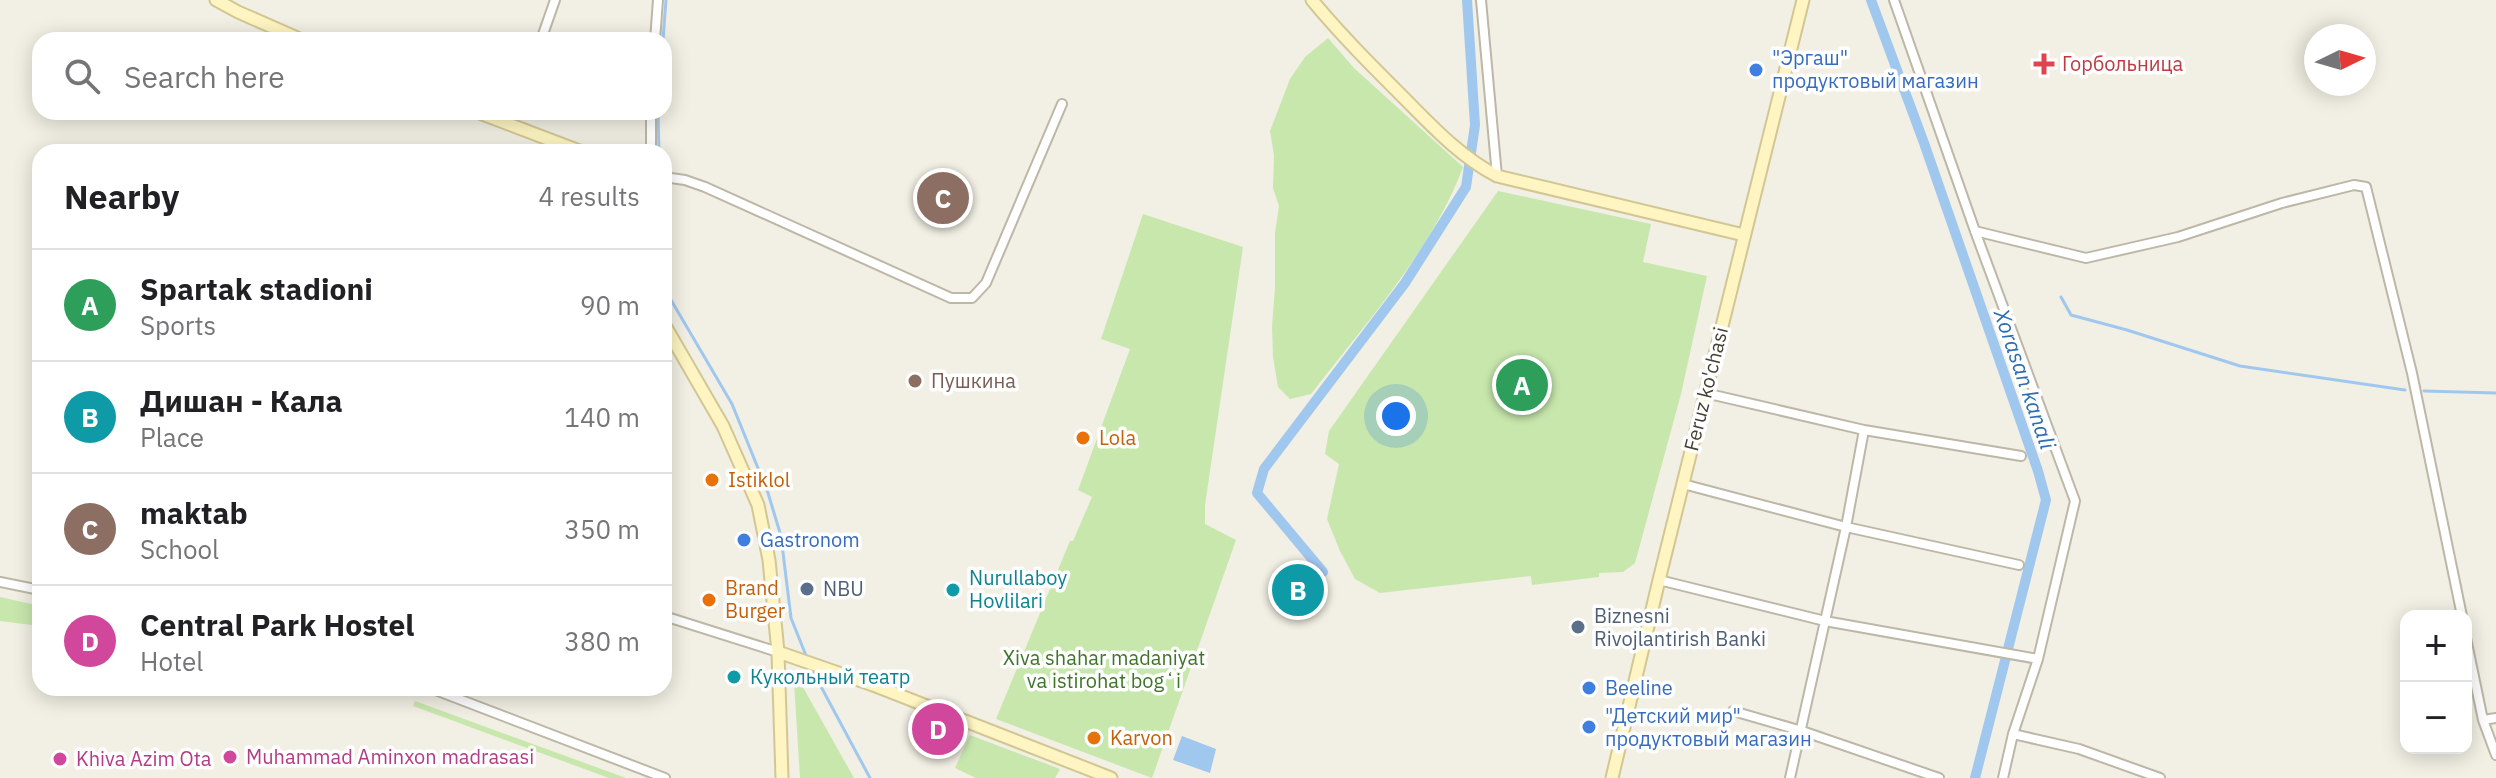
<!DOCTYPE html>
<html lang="en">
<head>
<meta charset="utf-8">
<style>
  body { margin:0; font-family:"IBM Plex Sans",sans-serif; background:#f2f2f2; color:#202124 }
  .controls { position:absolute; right:24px; bottom:24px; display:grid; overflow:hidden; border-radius:16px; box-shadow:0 4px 20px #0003 }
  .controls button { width:72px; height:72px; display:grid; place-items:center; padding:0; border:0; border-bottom:2px solid #e0e0e0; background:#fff; color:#202124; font:40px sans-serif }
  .compass { position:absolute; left:2304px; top:24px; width:72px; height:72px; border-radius:50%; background:#fff; box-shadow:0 4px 20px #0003; rotate:85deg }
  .you { position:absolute; left:1396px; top:416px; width:28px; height:28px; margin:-20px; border:6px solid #fff; border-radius:50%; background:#1a73e8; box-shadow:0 0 0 12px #1a73e833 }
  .badge { display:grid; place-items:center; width:52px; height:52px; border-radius:50%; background:#b45309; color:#fff; font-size:26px; font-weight:700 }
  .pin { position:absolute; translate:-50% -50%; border:4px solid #fff; box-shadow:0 2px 8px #0006 }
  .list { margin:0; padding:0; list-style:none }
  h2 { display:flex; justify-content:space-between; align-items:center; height:104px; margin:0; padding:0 32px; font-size:34px }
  h2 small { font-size:26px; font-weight:400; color:#757577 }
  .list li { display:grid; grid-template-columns:52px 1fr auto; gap:24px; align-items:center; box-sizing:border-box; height:112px; padding:0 32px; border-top:2px solid #e0e0e0 }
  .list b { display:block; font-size:30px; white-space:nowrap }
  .list p { margin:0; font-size:26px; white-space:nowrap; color:#757577 }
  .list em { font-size:26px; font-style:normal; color:#757577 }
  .icon { flex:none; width:44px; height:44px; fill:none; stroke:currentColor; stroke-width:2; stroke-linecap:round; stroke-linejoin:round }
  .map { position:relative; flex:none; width:2496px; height:778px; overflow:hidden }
  .search { position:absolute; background:#fff; box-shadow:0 4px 20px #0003; left:32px; top:32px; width:640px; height:88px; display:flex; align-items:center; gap:20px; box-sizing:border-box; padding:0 28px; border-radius:24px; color:#757577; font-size:30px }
  .panel { position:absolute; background:#fff; box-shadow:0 4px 20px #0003; left:32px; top:144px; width:640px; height:552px; border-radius:24px }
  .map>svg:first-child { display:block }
  .green { fill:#c8e7ad }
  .water { fill:#a0c8ef }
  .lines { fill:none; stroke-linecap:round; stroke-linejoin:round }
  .stream { stroke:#a0c8ef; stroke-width:3 }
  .canal { stroke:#a0c8ef; stroke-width:10 }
  .minor-casing { stroke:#bdb7a7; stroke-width:12 }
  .secondary-casing { stroke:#d2c794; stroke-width:15 }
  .minor { stroke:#fff; stroke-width:8 }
  .secondary { stroke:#fef5c2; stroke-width:11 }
  .health-dot { fill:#e0444e; stroke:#fff; stroke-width:3 }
  .shop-dot { fill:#3f7fe0; stroke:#fff; stroke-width:3 }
  .education-dot { fill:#8d6e63; stroke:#fff; stroke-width:3 }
  .food-dot { fill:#e8710a; stroke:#fff; stroke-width:3 }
  .service-dot { fill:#5c6f8a; stroke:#fff; stroke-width:3 }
  .culture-dot { fill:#0f9aa8; stroke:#fff; stroke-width:3 }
  .hotel-dot { fill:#d1479c; stroke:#fff; stroke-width:3 }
  .labels { text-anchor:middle; stroke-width:7; stroke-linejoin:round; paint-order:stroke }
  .shop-label { font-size:20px; fill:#366cbe; stroke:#fff; text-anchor:start }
  .health-label { font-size:20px; fill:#be3a42; stroke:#fff; text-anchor:start }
  .education-label { font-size:20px; fill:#785e54; stroke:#fff; text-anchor:start }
  .street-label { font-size:20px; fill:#443f34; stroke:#fff }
  .food-label { font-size:20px; fill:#c56008; stroke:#fff; text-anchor:start }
  .culture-label { font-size:20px; fill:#0d838f; stroke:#fff; text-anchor:start }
  .service-label { font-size:20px; fill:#4e5e75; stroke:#fff; text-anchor:start }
  .park-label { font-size:20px; fill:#3f7528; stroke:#fff }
  .hotel-label { font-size:20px; fill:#b23c85; stroke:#fff; text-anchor:start }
  .water-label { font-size:22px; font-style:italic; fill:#2e6eaf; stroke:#fff }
</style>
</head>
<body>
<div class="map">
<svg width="2496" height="778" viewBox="0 0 2496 778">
  <rect width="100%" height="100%" fill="#f2efe4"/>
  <path class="green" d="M1328,38L1354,68L1463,167C1432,250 1365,324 1311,394L1290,399L1278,387L1273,357L1272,326L1275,288V234L1279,206L1273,188L1274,155L1270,131L1290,79L1305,57Z
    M1498,191L1651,224L1643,262L1707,276L1681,394L1635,563L1623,572L1599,573V577L1532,585L1531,576L1380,593L1355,579L1340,551L1327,519L1339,464L1325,454L1329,431Z
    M1143,214L1243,247L1205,505V524L1236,540L1152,778L996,719L1070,541H1073L1092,497L1078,490L1130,349L1101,339Z
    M0,597L40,606V626L0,621Z
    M794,682H800L854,778H800Z
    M415,701L626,778H609L413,706Z
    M970,735L1060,769L1055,778H976L955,768Z"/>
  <path class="water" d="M1182,736L1216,749L1210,773L1173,760Z"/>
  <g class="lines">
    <path class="stream" d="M663,40L666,0
      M658,112L659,152
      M664,288L732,404L768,493L781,536L791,618L807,658
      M2061,297L2071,315L2127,330L2240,366L2405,390
      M2424,391L2496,393
      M811,668L870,778"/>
    <path class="canal" d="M1871,0L1924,143L2038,471L2046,500L1975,778
      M1323,572L1257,493L1264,469L1405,283L1466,187L1475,125L1467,0"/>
    <defs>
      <path id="minor" d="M1481,0L1497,176
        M1894,0L1975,231L2075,501L2038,659L2013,734L2003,778
        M541,40L555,0
        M655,40L658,0
        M651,112V152
        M664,177L685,180L705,187L951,298H972L986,283L1062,104
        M1975,231L2086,258L2178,237L2282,203L2354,185L2366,187L2412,373L2462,616
        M1705,393L1864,430L2021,456
        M1683,484L1846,527L2019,565
        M1659,580L1825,621L2038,659
        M0,582L40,590
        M664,616L778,652
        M2466,638L2483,720L2496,755
        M430,688L665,778
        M1733,711L1802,731L1939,778
        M2483,720L2496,718
        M2013,734L2079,749L2160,778
        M1790,778L1846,527L1864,430"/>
      <path id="secondary" d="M216,0L238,12L302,40
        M1312,0C1340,34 1371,65 1402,96C1431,125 1459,156 1497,176L1744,235
        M477,112L582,152
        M664,324L723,426L758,505L769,560L778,652L782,778
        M778,652L873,685L1111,778
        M1612,778L1659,580L1803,0"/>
    </defs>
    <use href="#minor" class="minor-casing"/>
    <use href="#secondary" class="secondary-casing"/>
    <use href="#minor" class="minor"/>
    <use href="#secondary" class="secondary"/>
  </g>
  <path class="health-dot" d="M2040 52h8v8h8v8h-8v8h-8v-8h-8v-8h8z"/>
  <g class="shop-dot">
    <circle cx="1756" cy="70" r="8"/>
    <circle cx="744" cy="540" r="8"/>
    <circle cx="1589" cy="688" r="8"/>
    <circle cx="1589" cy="727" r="8"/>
  </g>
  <circle class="education-dot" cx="915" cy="381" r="8"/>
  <g class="food-dot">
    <circle cx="1083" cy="438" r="8"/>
    <circle cx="712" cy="480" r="8"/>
    <circle cx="709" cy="600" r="8"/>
    <circle cx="1094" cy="738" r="8"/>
  </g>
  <g class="service-dot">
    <circle cx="807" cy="589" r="8"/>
    <circle cx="1578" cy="627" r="8"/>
  </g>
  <g class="culture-dot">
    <circle cx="953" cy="590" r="8"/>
    <circle cx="734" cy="677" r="8"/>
  </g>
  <g class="hotel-dot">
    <circle cx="230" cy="757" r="8"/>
    <circle cx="60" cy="759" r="8"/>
  </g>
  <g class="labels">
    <g class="shop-label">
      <text x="1772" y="65">"Эргаш"<tspan x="1772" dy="23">продуктовый магазин</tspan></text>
      <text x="760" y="547">Gastronom</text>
      <text x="1605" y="695">Beeline</text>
      <text x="1605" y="723">"Детский мир"<tspan x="1605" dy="23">продуктовый магазин</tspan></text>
    </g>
    <g class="health-label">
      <text x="2062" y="71">Горбольница</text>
    </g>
    <g class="education-label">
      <text x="931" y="388">Пушкина</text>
    </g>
    <g class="street-label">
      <text transform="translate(1706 389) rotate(-76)" y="7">Feruz ko'chasi</text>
    </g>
    <g class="food-label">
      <text x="1099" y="445">Lola</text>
      <text x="728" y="487">Istiklol</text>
      <text x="725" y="595">Brand<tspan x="725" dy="23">Burger</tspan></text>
      <text x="1110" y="745">Karvon</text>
    </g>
    <g class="culture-label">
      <text x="969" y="585">Nurullaboy<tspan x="969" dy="23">Hovlilari</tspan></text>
      <text x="750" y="684">Кукольный театр</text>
    </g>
    <g class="service-label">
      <text x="823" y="596">NBU</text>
      <text x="1594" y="623">Biznesni<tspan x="1594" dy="23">Rivojlantirish Banki</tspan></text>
    </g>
    <g class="park-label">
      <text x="1104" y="665">Xiva shahar madaniyat<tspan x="1104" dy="23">va istirohat bogʻi</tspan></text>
    </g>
    <g class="hotel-label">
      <text x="246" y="764">Muhammad Aminxon madrasasi</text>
      <text x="76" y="766">Khiva Azim Ota</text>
    </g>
    <g class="water-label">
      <text transform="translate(2025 379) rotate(71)" y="8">Xorasan kanali</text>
    </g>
  </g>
</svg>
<div class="controls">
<button>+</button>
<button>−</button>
</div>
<svg class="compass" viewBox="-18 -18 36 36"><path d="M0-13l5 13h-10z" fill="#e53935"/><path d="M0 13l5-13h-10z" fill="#757577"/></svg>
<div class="you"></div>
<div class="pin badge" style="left:1522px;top:385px;background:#2e9e5b">A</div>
<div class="pin badge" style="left:1298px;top:590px;background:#0f9aa8">B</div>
<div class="pin badge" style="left:943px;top:198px;background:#8d6e63">C</div>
<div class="pin badge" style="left:938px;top:729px;background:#d1479c">D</div>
<div class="search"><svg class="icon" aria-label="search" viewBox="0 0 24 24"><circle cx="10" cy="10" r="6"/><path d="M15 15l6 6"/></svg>Search here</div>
<section class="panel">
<h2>Nearby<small>4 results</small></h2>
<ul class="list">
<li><span class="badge" style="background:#2e9e5b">A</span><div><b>Spartak stadioni</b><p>Sports</p></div><em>90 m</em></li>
<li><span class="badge" style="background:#0f9aa8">B</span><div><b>Дишан - Кала</b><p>Place</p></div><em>140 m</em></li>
<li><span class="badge" style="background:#8d6e63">C</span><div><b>maktab</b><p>School</p></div><em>350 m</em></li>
<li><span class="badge" style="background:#d1479c">D</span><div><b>Central Park Hostel</b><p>Hotel</p></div><em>380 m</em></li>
</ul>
</section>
</div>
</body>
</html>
